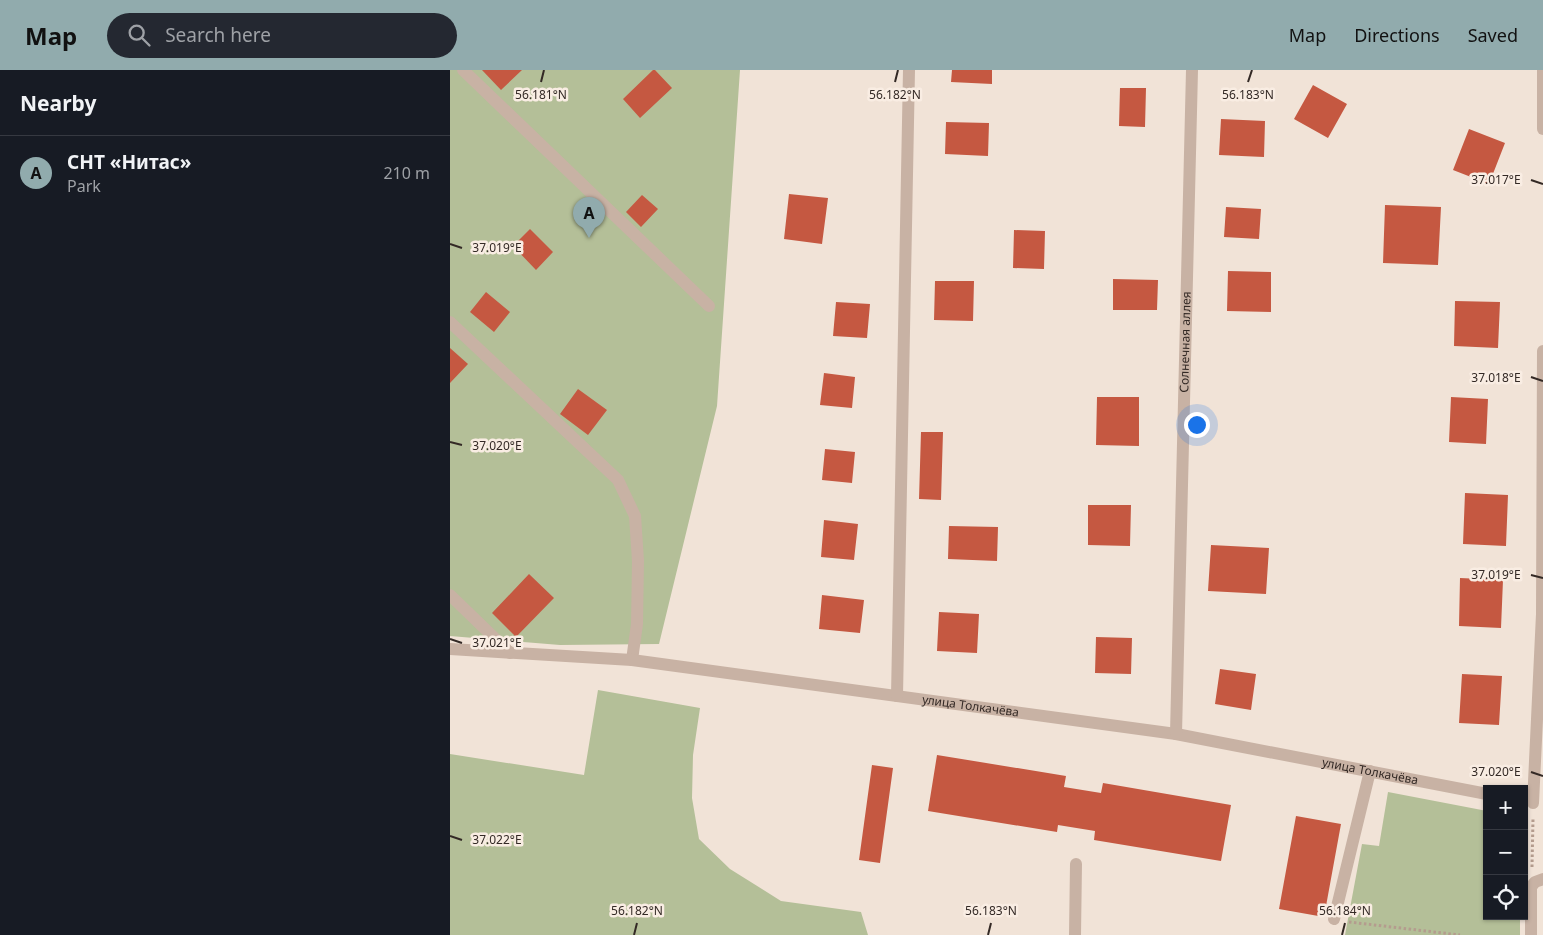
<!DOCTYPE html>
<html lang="en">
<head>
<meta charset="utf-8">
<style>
  body { margin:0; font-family:"Noto Sans",sans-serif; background:#242831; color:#f1f3f6 }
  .controls { position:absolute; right:15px; bottom:15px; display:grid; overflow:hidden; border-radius:0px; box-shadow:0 1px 4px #0004 }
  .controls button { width:45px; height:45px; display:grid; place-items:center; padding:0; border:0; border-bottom:1px solid #363941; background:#171b24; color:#f1f3f6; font:25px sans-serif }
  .you { position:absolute; left:746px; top:354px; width:18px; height:18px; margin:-12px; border:4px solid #fff; border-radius:50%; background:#1a73e8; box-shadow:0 0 0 8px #1a73e833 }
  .badge { display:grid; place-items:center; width:32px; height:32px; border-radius:50%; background:#91abad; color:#111; font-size:16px; font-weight:700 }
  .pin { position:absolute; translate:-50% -41px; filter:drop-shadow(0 1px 2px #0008) }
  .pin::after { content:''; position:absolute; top:26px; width:18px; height:15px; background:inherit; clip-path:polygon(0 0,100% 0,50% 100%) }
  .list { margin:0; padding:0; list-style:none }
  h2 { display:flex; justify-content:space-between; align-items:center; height:65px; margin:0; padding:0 20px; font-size:21px }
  h2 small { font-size:16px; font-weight:400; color:#9ea1a6 }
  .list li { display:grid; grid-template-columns:32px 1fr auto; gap:15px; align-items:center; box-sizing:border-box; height:75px; padding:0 20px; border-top:1px solid #363941 }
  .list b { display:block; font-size:19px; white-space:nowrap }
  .list p { margin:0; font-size:16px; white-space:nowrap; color:#9ea1a6 }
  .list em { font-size:16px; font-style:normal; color:#9ea1a6 }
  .icon { flex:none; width:28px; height:28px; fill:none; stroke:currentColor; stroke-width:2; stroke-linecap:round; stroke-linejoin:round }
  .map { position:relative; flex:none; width:1093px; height:865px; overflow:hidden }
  header { display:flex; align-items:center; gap:30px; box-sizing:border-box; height:70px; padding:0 25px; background:#91abad; color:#111 }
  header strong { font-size:24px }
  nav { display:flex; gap:28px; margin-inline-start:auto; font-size:18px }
  .search { width:350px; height:45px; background:#242831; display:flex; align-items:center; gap:12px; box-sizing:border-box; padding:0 18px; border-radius:28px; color:#9ea1a6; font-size:19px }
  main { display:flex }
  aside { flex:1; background:#171b24 }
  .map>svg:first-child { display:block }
  .green { fill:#b4bf98 }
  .building { fill:#c55841 }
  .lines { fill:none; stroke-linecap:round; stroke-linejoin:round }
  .path { stroke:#b49c8e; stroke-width:3; stroke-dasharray:2.5 2.5; stroke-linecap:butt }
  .minor { stroke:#c8b2a4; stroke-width:12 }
  .ticks { fill:none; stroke:#332925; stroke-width:2 }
  .labels { text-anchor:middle; stroke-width:5; stroke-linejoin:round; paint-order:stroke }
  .street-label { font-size:12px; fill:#332925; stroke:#f9ede3 }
  .ticks-label { font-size:12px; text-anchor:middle; fill:#332925; stroke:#f9ede3; stroke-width:5; stroke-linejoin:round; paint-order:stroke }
</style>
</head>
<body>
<header>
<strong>Map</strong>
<div class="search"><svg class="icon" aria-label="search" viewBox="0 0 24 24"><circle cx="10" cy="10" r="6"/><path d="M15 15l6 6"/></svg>Search here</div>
<nav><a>Map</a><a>Directions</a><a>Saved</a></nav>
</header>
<main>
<aside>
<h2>Nearby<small></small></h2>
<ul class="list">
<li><span class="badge">A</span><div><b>СНТ «Нитас»</b><p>Park</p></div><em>210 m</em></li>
</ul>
</aside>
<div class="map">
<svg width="1093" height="865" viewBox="0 0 1093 865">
  <rect width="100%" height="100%" fill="#f1e3d7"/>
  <path class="green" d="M0,0H290L267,336L209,574L110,575L0,566Z
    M148,620L250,638L243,685L242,728L249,769L280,799L331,831L411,842L418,865H0V684L134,705Z
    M938,722L1037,741V846H1070V865H895L912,774L929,776Z"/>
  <path class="building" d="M32,0H72L51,20Z
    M203,0H205L222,18L190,48L173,29Z
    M502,0H542V14L501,12Z
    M863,15L897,34L878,68L844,49Z
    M670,18H696L695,57L669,56Z
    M771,49L815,51L814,87L769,85Z
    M496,52L539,53L538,86L495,84Z
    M1019,59L1055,73L1039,114L1003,100Z
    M339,124L378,128L372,174L334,169Z
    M192,125L208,139L191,157L176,142Z
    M935,135L991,137L988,195L933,193Z
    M776,137L811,139L809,169L774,167Z
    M80,159L103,182L86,200L63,176Z
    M564,160L595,161L594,199L563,198Z
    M778,201L821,202V242L777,241Z
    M663,209L708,210L707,240H663Z
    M485,211H524L523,251L484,250Z
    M36,222L60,242L44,262L20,242Z
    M1005,231L1050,232L1048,278L1004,276Z
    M386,232L420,234L417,268L383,266Z
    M0,278L18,294L0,313Z
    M374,303L405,307L402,338L370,335Z
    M128,319L157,340L138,365L110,344Z
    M647,327H689V376L646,375Z
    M1001,327L1038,329L1036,374L999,372Z
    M471,362H493L491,430L469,429Z
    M375,379L405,382L402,413L372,410Z
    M1015,423L1058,425L1056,476L1013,474Z
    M638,435H681L680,476L638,475Z
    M374,450L408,454L404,490L371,487Z
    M499,456L548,457L547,491L498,489Z
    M761,475L819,478L816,524L758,521Z
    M79,504L104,528L66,567L42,543Z
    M1010,508L1053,510L1051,558L1009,556Z
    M372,525L414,530L410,563L369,559Z
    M489,542L529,544L527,583L487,581Z
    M646,567L682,568L681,604L645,603Z
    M770,599L806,604L801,640L765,634Z
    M1012,604L1052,606L1049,655L1009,653Z
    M487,685L616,706L614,717L651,723L653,713L781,735L771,791L644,770L645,761L608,755L607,762L478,741Z
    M422,695L443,698L430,793L409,790Z
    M846,746L891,754L874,847L829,839Z"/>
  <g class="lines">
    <path class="path" d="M1082,797L1083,749
      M899,852L1010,865"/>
    <g class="minor">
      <path d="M13,0L259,236"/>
      <path d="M1093,0V59"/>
      <path d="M0,252L168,410L185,446L188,491L187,554L182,590"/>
      <path d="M0,525L60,583"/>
      <path id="s1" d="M0,579L182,590L726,664L1037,724"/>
      <path d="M447,626L459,0"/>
      <path id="s2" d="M726,664L742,0"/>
      <path d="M1083,733L1092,544L1093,281"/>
      <path d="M884,849L920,701"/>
      <path d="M625,865L626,794"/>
      <path d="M1081,865V817L1085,812L1093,809"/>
    </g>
  </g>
  <path class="ticks" d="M91,12L94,0M445,12L448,0M798,12L802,0M1081,110L1093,114M0,174L12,178M1081,307L1093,311M0,372L12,375M1081,505L1093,508M0,569L12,573M1081,702L1093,706M0,766L12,770M184,865L187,853M538,865L541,853M892,865L895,853"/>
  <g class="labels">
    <g class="street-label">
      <text dy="4" stroke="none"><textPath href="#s2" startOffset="392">Солнечная аллея</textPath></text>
      <text dy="4" stroke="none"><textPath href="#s1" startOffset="524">улица Толкачёва</textPath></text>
      <text dy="4" stroke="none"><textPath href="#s1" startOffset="929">улица Толкачёва</textPath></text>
    </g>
  </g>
  <g class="ticks-label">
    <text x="91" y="29">56.181°N</text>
    <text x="445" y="29">56.182°N</text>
    <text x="798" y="29">56.183°N</text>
    <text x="1046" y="114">37.017°E</text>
    <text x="47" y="182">37.019°E</text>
    <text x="1046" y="312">37.018°E</text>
    <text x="47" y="380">37.020°E</text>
    <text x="1046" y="509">37.019°E</text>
    <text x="47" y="577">37.021°E</text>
    <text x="1046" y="706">37.020°E</text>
    <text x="47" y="774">37.022°E</text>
    <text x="187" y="845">56.182°N</text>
    <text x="541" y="845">56.183°N</text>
    <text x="895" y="845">56.184°N</text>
  </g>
</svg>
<div class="controls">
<button>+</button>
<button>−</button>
<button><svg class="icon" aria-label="locate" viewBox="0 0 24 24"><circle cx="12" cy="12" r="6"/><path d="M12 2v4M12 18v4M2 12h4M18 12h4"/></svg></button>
</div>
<div class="you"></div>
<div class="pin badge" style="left:139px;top:168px">A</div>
</div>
</main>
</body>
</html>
